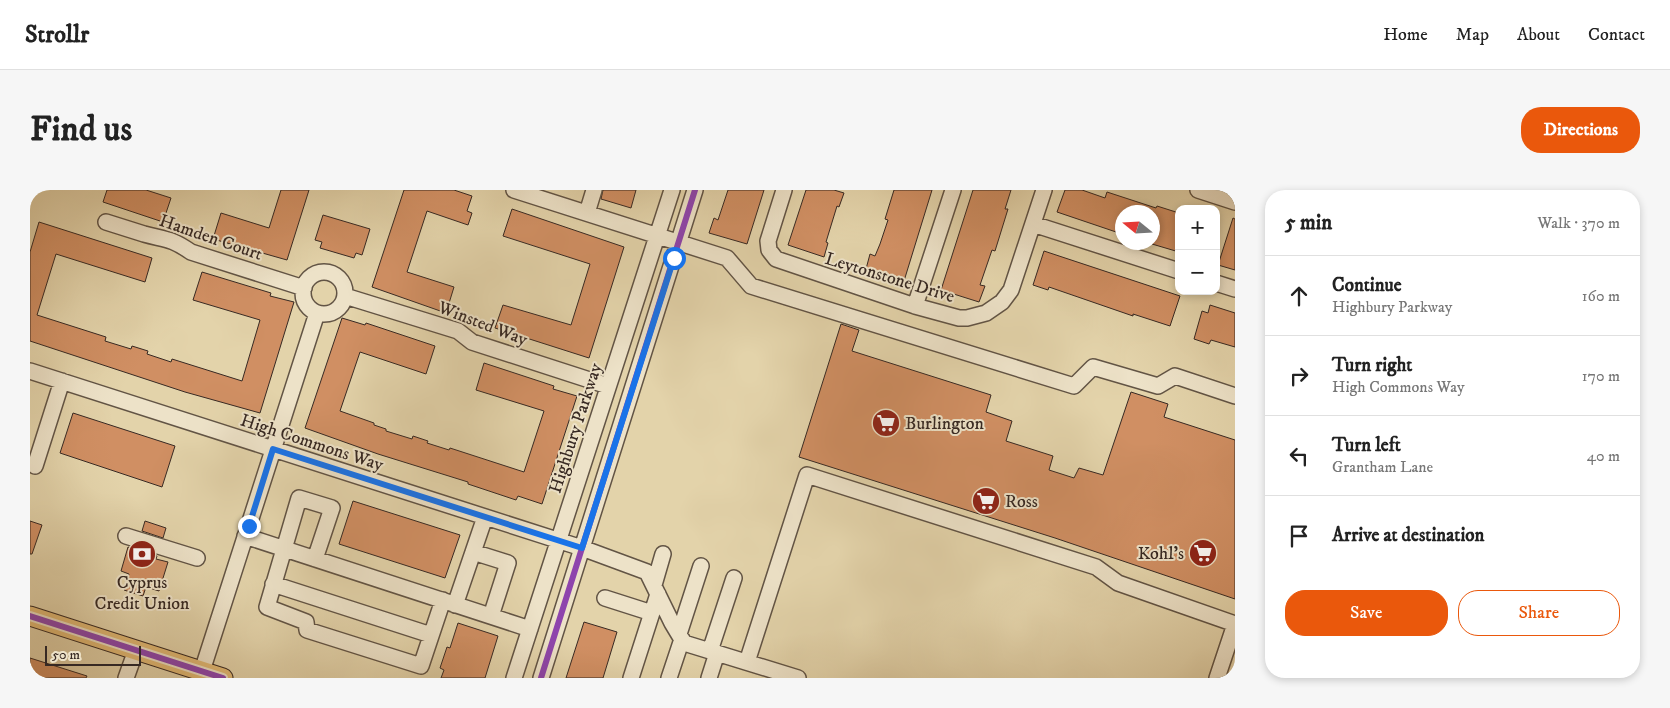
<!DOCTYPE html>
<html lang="en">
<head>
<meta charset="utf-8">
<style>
  body { margin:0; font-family:"IM FELL DW Pica",serif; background:#f6f6f6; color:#222 }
  .controls { position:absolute; right:15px; top:15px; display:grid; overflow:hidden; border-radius:10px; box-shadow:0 2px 8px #0003 }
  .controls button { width:45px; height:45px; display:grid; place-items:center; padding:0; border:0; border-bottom:1px solid #e0e0e0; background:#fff; color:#222; font:25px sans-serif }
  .compass { position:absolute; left:1085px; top:15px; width:45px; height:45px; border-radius:50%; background:#fff; box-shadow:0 2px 8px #0003; rotate:288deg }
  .scale { position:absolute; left:15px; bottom:12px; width:96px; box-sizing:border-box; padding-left:5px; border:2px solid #372923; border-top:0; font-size:14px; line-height:18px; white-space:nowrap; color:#372923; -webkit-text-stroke:4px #ede2c8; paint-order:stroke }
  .stop { position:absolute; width:15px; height:15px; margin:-11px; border:4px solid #1a73e8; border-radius:50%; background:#fff }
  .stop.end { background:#1a73e8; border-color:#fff; box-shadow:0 1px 5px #0008 }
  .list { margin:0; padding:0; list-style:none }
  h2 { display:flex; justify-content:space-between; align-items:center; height:65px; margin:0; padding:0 20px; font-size:21px }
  h2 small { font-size:16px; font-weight:400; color:#767676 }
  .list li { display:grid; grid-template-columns:32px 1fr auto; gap:15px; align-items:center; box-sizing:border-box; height:80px; padding:0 20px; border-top:1px solid #e0e0e0 }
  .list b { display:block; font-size:19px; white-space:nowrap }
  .list p { margin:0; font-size:16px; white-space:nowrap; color:#767676 }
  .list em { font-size:16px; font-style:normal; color:#767676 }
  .actions { display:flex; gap:10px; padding:15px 20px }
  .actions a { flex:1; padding:11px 0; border:1px solid #ea580c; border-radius:20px; text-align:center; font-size:18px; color:#ea580c }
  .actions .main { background:#ea580c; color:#fff }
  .icon { flex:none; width:28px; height:28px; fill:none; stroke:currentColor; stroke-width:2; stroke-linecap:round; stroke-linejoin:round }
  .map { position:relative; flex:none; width:1205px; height:488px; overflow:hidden; border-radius:20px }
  header { display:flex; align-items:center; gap:30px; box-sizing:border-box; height:70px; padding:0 25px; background:#fff; border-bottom:1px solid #e0e0e0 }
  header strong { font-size:24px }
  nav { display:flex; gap:28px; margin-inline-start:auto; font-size:18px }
  .intro { display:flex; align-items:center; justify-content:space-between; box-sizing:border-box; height:120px; padding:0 30px }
  h1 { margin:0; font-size:35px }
  .button { padding:12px 22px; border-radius:20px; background:#ea580c; color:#fff; font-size:18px; font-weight:700 }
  main { display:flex; gap:30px; padding:0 30px }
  aside { flex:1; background:#fff; border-radius:20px; box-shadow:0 2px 8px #0003 }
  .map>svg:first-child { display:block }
  .building { fill:#d08f63; stroke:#372923 }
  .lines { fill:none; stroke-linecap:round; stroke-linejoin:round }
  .minor-casing { stroke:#625445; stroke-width:18 }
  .major-casing { stroke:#372923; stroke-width:21 }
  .minor { stroke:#ede2c8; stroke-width:15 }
  .major { stroke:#e2ba75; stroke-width:19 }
  .bus-1-casing { stroke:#ede2c8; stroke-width:10 }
  .bus-1 { stroke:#8e44ad; stroke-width:6 }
  .route { stroke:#1a73e8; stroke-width:6 }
  .labels { text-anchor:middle; stroke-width:4; stroke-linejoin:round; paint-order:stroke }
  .street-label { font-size:18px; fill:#372923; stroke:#ede2c8 }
  .poi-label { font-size:18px; fill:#372923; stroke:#ede2c8; text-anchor:start }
</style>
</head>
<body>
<header>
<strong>Strollr</strong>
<nav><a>Home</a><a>Map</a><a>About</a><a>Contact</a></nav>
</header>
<div class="intro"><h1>Find us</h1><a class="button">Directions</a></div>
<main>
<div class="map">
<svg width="1205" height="488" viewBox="0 0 1205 488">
  <rect width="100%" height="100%" fill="#e3d3aa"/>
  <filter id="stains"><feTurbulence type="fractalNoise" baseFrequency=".004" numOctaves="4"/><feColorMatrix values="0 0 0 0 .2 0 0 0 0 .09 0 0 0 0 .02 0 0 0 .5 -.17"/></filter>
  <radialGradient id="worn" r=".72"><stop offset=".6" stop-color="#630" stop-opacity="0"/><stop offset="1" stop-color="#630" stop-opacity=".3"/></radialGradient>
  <path class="building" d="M77,0H116L141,8L133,32L73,12Z
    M251,0H279L257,70L183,49L191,23L239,38Z
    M374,0H424L442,6L437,21L442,23L438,35L397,21L377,82L424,97L416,123L342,97Z
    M573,0H606L601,18L571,9Z
    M698,0H734L717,54L679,43L684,28L688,30Z
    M776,0H804L814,3L809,17L807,16L796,52L798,53L794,67L758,55Z
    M864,0H902L874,91L836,79L840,64L845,66L850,54L858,30L855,29Z
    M943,0H981L975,19H978L965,61L962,60L950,95L955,96L949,112L911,100Z
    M1035,0H1052L1075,8L1077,2L1126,18L1127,16L1149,23V62L1122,54V22H1092V44L1027,22Z
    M482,19L594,57L559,168L465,138L473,115L541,135L560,74L473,46Z
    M293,25L340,39L332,65L326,63L324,68L290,58L292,52L285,50Z
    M1203,28L1205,29V80L1188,75Z
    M9,32L122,68L115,92L26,64L7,125L76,147L75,151L101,159L102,156L118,161L117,164L141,172L142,169L212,191L230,130L163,110L172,82L241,103L240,106L264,112L230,223L155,202L0,151V62Z
    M1014,61L1150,106L1140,136L1103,124V126L1019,97L1018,100L1003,95Z
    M1180,115L1205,123V157L1181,150L1179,154L1164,149L1172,121L1178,123Z
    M312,128L335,135L336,133L405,156L396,184L330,162L310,221L344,233V235L356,239V241L382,249L383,246L398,251L397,253L419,260L420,258L494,282L514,221L446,200L454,173L524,196L523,199L547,206L512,314L488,306L486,310L438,294V292L348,264L275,238Z
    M811,134L829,140L822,161L961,205L956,222L982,231L976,251L1023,266L1019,280L1044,288L1049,278L1073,285L1101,202L1138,214L1134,227L1205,250V409L1025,348L769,267Z
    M43,223L145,256L132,297L30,263Z
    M323,311L430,345L415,388L309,354Z
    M0,331L12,335L2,364H0Z
    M115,331L136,338L133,348L112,341Z
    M98,357L127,366L126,369L138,372L129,401L116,397L113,406L94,400L99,384L91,381Z
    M554,432L587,442L573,488H536Z
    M428,433L468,446L455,488H411L414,480L410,478L417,457L420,458Z
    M0,468L57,486L56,488H0Z"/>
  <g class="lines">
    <defs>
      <path id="minor" d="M484,0L697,68L721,96L1044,196L1063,177L1128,196L1145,186L1205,206
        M754,0L738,51L739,60L746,69L885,116L929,128H937L956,123L972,112L981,100L1014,0
        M1168,0L1205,12
        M557,23L564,0
        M76,32C89,36 101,40 114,44C136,50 141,48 161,62L274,98
        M1003,34L1149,81
        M273 103a21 21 0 1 1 42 0a21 21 0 1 1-42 0Z
        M1186,93L1205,99
        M315,106L428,141L442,152L578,196
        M885,116L923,0
        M0,181L552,358L617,382L642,433L654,453L768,488
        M5,276L32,191
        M96,346L167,368
        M215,346L500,439
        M443,362L478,373L461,426
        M285,369L302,318L269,308L237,417L276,432L277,440L391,476L413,410
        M243,394L401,445
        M624,395L633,364
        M575,408L622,423
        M425,415L455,327
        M649,444L671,376
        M680,461L704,388
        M717,472L777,285L1066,377L1088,393L1205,434
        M172,481L287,123
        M96,488L106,460
        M484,488L642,0
        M511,488L665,0
        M601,488L628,404
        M639,488L652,449
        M679,488L687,463
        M1187,488L1205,434"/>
      <path id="major" d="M0,426L193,488"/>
    </defs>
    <use href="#minor" class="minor-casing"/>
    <use href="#major" class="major-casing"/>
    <use href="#minor" class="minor"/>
    <use href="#major" class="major"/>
    <defs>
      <path id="bus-1" d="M0,426L193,488
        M511,488L665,0"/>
    </defs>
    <use href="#bus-1" class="bus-1-casing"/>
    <use href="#bus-1" class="bus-1"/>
  </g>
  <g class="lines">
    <path class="route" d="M219,336L243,259L552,358L644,68"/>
  </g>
  <defs>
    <symbol id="supermarket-disc" viewBox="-11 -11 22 22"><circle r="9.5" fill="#8f2418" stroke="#ede2c8"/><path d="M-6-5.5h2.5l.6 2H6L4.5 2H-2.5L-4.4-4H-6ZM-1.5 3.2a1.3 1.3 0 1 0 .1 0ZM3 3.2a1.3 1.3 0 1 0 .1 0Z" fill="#fff"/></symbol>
    <symbol id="bank-disc" viewBox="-11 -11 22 22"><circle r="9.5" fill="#8f2418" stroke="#ede2c8"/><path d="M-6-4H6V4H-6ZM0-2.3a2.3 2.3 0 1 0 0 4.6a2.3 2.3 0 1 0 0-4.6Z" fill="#fff"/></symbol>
  </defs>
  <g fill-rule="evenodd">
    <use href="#supermarket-disc" x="840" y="217" width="32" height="32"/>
    <use href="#supermarket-disc" x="940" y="295" width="32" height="32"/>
    <use href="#supermarket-disc" x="1157" y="347" width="32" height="32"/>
    <use href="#bank-disc" x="96" y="348" width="32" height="32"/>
  </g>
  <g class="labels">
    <g class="street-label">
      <text transform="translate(181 47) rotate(19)" y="6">Hamden Court</text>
      <text transform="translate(860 87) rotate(17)" y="6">Leytonstone Drive</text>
      <text transform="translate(453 133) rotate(21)" y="6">Winsted Way</text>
      <text transform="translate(545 238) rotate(-72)" y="6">Highbury Parkway</text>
      <text transform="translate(282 252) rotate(18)" y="6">High Commons Way</text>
    </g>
    <g class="poi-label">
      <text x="875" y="239">Burlington</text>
      <text x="975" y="317">Ross</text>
      <text x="1154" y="369" text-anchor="end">Kohl's</text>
      <text x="112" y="398" text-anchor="middle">Cyprus<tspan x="112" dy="21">Credit Union</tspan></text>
    </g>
  </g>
  <rect width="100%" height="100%" filter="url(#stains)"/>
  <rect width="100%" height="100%" fill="url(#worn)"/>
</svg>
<div class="controls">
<button>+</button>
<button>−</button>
</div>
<svg class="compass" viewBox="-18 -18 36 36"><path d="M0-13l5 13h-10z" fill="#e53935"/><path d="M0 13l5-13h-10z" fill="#767676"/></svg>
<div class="scale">50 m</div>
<div class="stop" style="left:644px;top:68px"></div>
<div class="stop end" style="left:219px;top:336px"></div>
</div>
<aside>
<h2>5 min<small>Walk · 370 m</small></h2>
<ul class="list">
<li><svg class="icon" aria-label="ahead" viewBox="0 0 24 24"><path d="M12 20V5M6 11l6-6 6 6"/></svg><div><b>Continue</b><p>Highbury Parkway</p></div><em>160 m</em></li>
<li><svg class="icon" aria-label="right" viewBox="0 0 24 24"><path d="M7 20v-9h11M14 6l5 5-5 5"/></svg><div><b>Turn right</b><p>High Commons Way</p></div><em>170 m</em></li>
<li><svg class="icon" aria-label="left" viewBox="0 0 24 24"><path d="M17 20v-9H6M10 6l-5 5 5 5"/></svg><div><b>Turn left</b><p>Grantham Lane</p></div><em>40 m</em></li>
<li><svg class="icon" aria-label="arrive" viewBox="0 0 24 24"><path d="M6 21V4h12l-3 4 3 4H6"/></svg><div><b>Arrive at destination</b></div></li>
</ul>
<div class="actions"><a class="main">Save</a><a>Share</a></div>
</aside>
</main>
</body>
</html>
